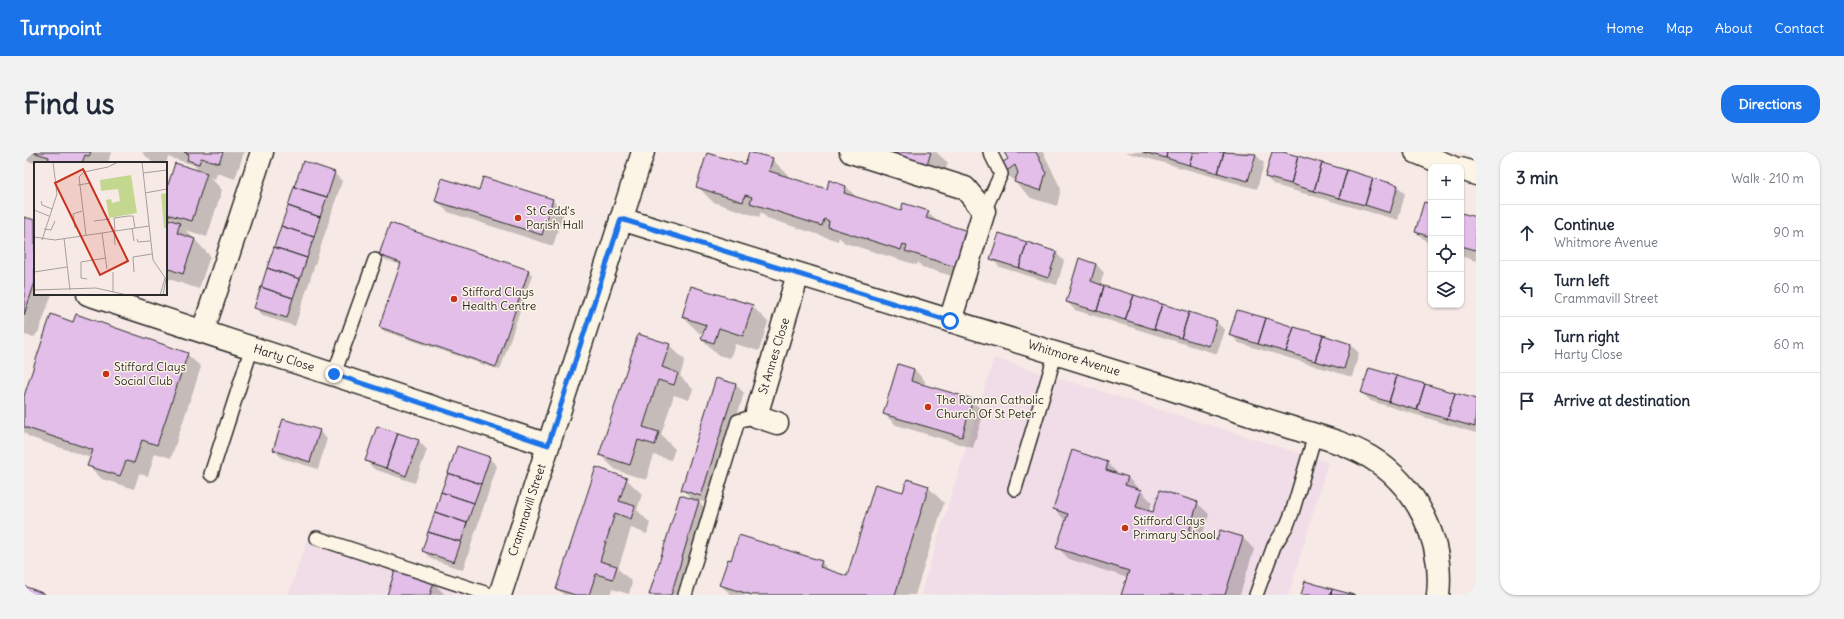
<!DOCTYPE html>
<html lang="en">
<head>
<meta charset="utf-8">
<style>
  body { margin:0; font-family:Delius,sans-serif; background:#f2f2f3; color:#1f2937 }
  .controls { position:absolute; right:12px; top:12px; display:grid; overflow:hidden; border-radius:8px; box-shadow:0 1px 3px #0004 }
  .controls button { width:36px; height:36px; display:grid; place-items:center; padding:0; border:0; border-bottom:1px solid #e0e1e3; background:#fff; color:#1f2937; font:20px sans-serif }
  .stop { position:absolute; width:12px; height:12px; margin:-9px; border:3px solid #1a73e8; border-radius:50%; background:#fff }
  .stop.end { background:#1a73e8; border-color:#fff; box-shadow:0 1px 4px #0008 }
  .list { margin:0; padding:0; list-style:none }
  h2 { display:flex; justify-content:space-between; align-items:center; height:52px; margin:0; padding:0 16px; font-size:17px }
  h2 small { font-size:13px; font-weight:400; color:#747a83 }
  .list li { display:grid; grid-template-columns:26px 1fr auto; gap:12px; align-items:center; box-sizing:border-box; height:56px; padding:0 16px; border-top:1px solid #e0e1e3 }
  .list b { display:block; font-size:15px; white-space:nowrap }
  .list p { margin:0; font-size:13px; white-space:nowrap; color:#747a83 }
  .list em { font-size:13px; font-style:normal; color:#747a83 }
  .icon { flex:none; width:22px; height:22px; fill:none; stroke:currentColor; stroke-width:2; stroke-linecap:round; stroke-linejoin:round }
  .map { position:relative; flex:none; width:1452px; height:443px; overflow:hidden; border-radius:16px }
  header { display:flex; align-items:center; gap:24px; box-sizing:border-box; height:56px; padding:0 20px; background:#1a73e8; color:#fff }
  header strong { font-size:19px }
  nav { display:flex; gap:22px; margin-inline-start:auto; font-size:14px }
  .intro { display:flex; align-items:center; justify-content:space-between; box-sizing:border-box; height:96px; padding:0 24px }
  h1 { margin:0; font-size:28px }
  .button { padding:10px 18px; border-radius:16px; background:#1a73e8; color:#fff; font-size:14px; font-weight:700 }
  main { display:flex; gap:24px; padding:0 24px }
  aside { flex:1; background:#fff; border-radius:16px; box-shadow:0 1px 3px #0004 }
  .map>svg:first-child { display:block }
  .built { fill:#f1dde7 }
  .shadow { fill:#0003 }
  .building { fill:#e2bee9; stroke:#2b2b2b }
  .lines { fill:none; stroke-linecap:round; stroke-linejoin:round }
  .lane-casing { stroke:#2b2b2b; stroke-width:16 }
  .street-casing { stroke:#2b2b2b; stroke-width:25 }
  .secondary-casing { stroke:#2b2b2b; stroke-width:25 }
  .lane { stroke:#fcf5e5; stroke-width:13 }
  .street { stroke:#fcf5e5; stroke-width:22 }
  .secondary { stroke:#fcf5e5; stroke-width:22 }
  .route { stroke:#1a73e8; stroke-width:5 }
  .poi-dot { fill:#c8321e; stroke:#fcf5e5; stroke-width:1.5 }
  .labels { text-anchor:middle; stroke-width:3; stroke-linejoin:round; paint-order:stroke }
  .poi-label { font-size:12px; fill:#2b2b2b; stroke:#fcf5e5; text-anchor:start }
  .street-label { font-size:12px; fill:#2b2b2b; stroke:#fcf5e5 }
  .inset-road { fill:none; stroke:#a59e9b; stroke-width:1 }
  .view { fill:#c8321e; fill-opacity:0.15; stroke:#c8321e; stroke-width:2 }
  .inset-edge { fill:none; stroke:#2b2b2b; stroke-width:2 }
</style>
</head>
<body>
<header>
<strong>Turnpoint</strong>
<nav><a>Home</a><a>Map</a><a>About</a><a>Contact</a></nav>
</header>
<div class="intro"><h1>Find us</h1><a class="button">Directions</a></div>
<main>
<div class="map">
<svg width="1452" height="443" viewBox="0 0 1452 443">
  <rect width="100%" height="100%" fill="#f7eae6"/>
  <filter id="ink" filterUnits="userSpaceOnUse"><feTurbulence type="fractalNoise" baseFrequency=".025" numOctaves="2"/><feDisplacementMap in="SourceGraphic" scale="8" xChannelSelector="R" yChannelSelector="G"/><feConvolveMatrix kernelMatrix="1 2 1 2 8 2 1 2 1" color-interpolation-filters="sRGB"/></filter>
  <g filter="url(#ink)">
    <path class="built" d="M970,206L1304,310L1265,443H896Z
      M287,377L487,443H264Z"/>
    <path class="shadow" d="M0,0H87L84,11H11L0,8Z
      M118,0H220L211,27L193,21L191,27L186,25L198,38L183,85L162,78L186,104L175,137L142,126V77L145,68L142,65V42L176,20L170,13L144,5L142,11H129Z
      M726,0L748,7L764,23L763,26L803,39L822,34L834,47L878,60H904L915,71L948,130L898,115L894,110L893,113L821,91L815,85L814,89L743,66L737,60L735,65L689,50L673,34L722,14Z
      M870,0H912L924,11L918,28Z
      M981,0H1019L1037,37L1033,54L1007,46L981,20L985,7Z
      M1101,0H1223L1231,2L1240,11L1233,37Z
      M1249,0H1255L1373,33L1381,42L1374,68L1250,33L1242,25Z
      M310,21L318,29L271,174L239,164L231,155Z
      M528,48L540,60L529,94L424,60L412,49Z
      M1407,53V94L1392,80Z
      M1437,62L1452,66V109L1437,104Z
      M0,66L11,70V142H28L15,179L10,185L0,183Z
      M1032,101L1040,109L1033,133L976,115L967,106Z
      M356,103L504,119L508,123L476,218L360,179L356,174L377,113L360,107Z
      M1072,112L1080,121L1076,133L1192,170L1201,178L1193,202L1051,158L1043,150Z
      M728,154L744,170L735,199L711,192L706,206L694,203L678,187L680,182L675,181L659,165Z
      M50,171L163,202L177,215L147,306L131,301L124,324L115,322L110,337L78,327L65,314L67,306L5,285L0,280V247Z
      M1207,183L1327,193L1335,201L1328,225L1215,191Z
      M645,193L661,208L656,224L669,237L665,248L650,243L637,283L651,297L647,308L630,303L622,328L592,318L576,303Z
      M890,217L901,229L900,234L948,248L960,260L949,296L872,273L860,262Z
      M1346,217L1452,248V281L1347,249L1338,241Z
      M712,233L720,241L686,352L673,348L683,358L658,443H626L668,347L659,338Z
      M354,275L395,289L403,298L391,331L350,317L342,309Z
      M295,279L303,287L294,317L258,306L250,298Z
      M1048,299L1084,311L1095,323L1103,325L1128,350L1125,360L1130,361L1173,351L1185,362L1178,384L1194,389L1197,379L1219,386L1230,397L1216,443H1098L1104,426L1045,407L1034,396L1042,369L1030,357Z
      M465,306L473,314L439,418L407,407L399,399Z
      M602,327L618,342L613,358L626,371L623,382L607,376L594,417L608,430L605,442L588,437L586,443H540L533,436Z
      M904,335L920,351L891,443H707L697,433L797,410L807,420L823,425Z
      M372,420L410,431L421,443H364Z"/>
    <path class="building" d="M8,0H67L65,4L61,3L58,11H24L25,5Z
      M160,0H199L195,11L177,6L175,12L163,8L165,2Z
      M725,0L749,6L745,19L803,37L805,28L822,34L820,41L877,59L879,51L905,59L902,66L944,79L932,115L881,99L883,94L879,92L877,98L804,75L805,69L800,67L798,74L726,51L728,45L721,43L719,50L672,35L683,1L721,12Z
      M869,0H907L903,13L868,2Z
      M980,0H1012L1022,20L1017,39L990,30L994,21L991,13L980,21L976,12L984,7Z
      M1119,0H1143L1142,6Z
      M1143,0H1169L1165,13L1142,6Z
      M1169,0H1200L1194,21L1165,13Z
      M1200,0L1232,2L1224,29L1194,21Z
      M1248,0H1259L1274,4L1267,32L1241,25Z
      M1274,4L1298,11L1290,39L1267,32Z
      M279,9L311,20L303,45L270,35Z
      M151,11L183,21L168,69L142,62V39Z
      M1298,11L1323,18L1315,46L1290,39Z
      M1323,18L1349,26L1341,53L1315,46Z
      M459,25L529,47L518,83L411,49L418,26L455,38Z
      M1349,26L1374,33L1366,61L1341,53Z
      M270,35L303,45L296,65L264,54Z
      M1400,50L1407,52V85L1391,80Z
      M264,54L296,65L290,85L257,74Z
      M1437,61L1452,65V98L1437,94Z
      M0,65L11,68V130L0,163Z
      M144,67L156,71L153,81L171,87L159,122L142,116V74Z
      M366,71L505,118L472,215L355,175L377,111L355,103Z
      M257,74L290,85L283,106L250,95Z
      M975,81L1003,90L995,116L966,107Z
      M1003,90L1033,100L1024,126L995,116Z
      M250,95L283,106L276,127L243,116Z
      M1055,106L1072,112L1067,129L1080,134L1073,159L1042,150Z
      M243,116L276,127L269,146L237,135Z
      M667,134L729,153L719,184L695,176L690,191L677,187L682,173L658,165Z
      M1080,134L1110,143L1101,168L1073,159Z
      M237,135L269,146L263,166L230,156Z
      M1110,143L1138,152L1130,177L1101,168Z
      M1138,152L1165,160L1157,186L1130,177Z
      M1213,158L1242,166L1234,192L1205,183Z
      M1165,160L1193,169L1185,194L1157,186Z
      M27,162L49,170L52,162L164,201L133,293L118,288L110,311L102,309L96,324L63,314L69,298L0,275V244Z
      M1242,166L1270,175L1262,200L1234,192Z
      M1270,175L1299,183L1291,209L1262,200Z
      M614,182L646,192L638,215L654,221L650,233L634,228L619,275L635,280L631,293L614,288L606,313L575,303Z
      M1299,183L1327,192L1320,217L1291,209Z
      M874,212L890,217L887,229L949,247L938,285L859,262Z
      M1345,216L1373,224L1365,250L1337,241Z
      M1373,224L1401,232L1393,258L1365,250Z
      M692,226L712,232L677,344L657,338Z
      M1401,232L1431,241L1423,267L1393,258Z
      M1431,241L1452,247L1451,275L1423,267Z
      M259,267L296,278L286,310L249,298Z
      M353,274L374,281L362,316L341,309Z
      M374,281L395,288L382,324L362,316Z
      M433,294L466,305L457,332L424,321Z
      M1048,298L1084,310L1082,318L1104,325L1101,333L1117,338L1112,355L1129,360L1136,338L1174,350L1165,379L1193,388L1196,378L1219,385L1201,443H1097L1105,419L1032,396L1044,362L1029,357Z
      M572,315L603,326L595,349L611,354L607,367L591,361L576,409L593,414L589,427L572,422L565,443H551L532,437Z
      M424,321L457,332L450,351L417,340Z
      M883,327L905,334L871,443H728L695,433L704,407L707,408L715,383L798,409L796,415L823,424L851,332L879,340Z
      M417,340L450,351L443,371L411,360Z
      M656,343L675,349L647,443H625Z
      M411,360L443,371L437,390L404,380Z
      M404,380L437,390L430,410L398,399Z
      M371,419L410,430L406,443H363Z
      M1281,429L1308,437L1307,443H1277Z
      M0,434L21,442V443H0Z
      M1308,437L1331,443H1307Z"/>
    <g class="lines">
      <defs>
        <path id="lane" d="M960,59L977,22L966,0
          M310,222L351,108
          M187,322L228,195
          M991,337L1032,200
          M293,386L467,443
          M661,443L714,269L732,264
          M1232,443L1250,394L1263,373L1268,361L1291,283"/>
        <path id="street" d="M827,0L941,36L960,59L926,169
          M1392,0L1428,15
          M1437,17L1452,22
          M597,67C779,124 962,178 1144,236C1183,249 1222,262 1262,274C1290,283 1321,290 1346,305C1393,334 1420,389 1414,443
          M64,142L524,293
          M179,179L238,0
          M753,271L732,264L774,122"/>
        <path id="secondary" d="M476,443L619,0"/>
      </defs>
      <use href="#lane" class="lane-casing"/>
      <use href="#street" class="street-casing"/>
      <use href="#secondary" class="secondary-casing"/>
      <use href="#lane" class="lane"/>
      <use href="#street" class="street"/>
      <use href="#secondary" class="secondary"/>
    </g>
  </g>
  <g class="lines" filter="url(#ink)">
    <path class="route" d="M310,222L524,293L597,67L926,169"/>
  </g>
  <g class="poi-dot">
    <circle cx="494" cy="66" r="4"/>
    <circle cx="430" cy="147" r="4"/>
    <circle cx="82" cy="222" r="4"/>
    <circle cx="904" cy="255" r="4"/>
    <circle cx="1101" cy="376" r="4"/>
  </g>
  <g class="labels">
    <g class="poi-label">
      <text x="502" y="63">St Cedd's<tspan x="502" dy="14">Parish Hall</tspan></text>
      <text x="438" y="144">Stifford Clays<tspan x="438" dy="14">Health Centre</tspan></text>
      <text x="90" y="219">Stifford Clays<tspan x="90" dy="14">Social Club</tspan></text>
      <text x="912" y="252">The Roman Catholic<tspan x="912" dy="14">Church Of St Peter</tspan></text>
      <text x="1109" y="373">Stifford Clays<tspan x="1109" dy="14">Primary School</tspan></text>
    </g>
    <g class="street-label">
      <text transform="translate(750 204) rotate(-73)" y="4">St Annes Close</text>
      <text transform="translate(260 206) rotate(18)" y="4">Harty Close</text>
      <text transform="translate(1050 206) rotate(17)" y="4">Whitmore Avenue</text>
      <text transform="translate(503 358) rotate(-72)" y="4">Crammavill Street</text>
    </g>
  </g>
  <g transform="translate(10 10)">
    <rect width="133" height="133" fill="#f7eae6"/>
    <path d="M97,13L103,51L75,56L72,38L77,37L78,41L86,39L84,27L67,29L66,18ZM133,31V66H130L127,32Z" fill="#c3d88e"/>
    <path class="inset-road" d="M108,0L119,98L132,117L129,133M109,11L133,8M44,23L57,21M111,31L133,27M7,39L8,43L18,47M0,48L15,54M60,59L76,57M41,66L39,52L48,49M98,66L100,79M10,67L17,68L21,59M80,69L81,83M81,69L80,56L94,54H99L101,66M68,71L73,107M52,73L45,15L50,10L74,5L84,0M0,75L21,78L115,64M30,76L36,128M103,77L104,80L116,79M8,78L23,32L19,0M0,110L33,105M100,110L99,95L118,92M53,117L47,116V100L72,96M0,128L62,126L93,133M79,130V110M126,133L131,116"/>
    <path class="view" d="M49,7L94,99L66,113L21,21Z"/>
    <rect width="133" height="133" class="inset-edge"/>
  </g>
</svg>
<div class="controls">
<button>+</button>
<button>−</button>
<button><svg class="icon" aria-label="locate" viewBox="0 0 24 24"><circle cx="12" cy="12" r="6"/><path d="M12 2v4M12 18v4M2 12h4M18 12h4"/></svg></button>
<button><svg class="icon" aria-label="layers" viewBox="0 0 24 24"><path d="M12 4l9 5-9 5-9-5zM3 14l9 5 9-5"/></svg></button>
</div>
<div class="stop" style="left:926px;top:169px"></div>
<div class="stop end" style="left:310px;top:222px"></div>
</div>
<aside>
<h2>3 min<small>Walk · 210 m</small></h2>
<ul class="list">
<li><svg class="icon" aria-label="ahead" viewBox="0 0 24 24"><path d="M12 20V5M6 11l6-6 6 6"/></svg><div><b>Continue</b><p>Whitmore Avenue</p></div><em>90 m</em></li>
<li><svg class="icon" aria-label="left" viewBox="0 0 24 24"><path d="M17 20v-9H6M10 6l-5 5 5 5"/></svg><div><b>Turn left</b><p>Crammavill Street</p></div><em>60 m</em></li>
<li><svg class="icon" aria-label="right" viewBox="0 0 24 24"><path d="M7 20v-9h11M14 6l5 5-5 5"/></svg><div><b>Turn right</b><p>Harty Close</p></div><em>60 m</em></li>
<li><svg class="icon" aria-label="arrive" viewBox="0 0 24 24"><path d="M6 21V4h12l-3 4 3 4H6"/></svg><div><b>Arrive at destination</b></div></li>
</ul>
</aside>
</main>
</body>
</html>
